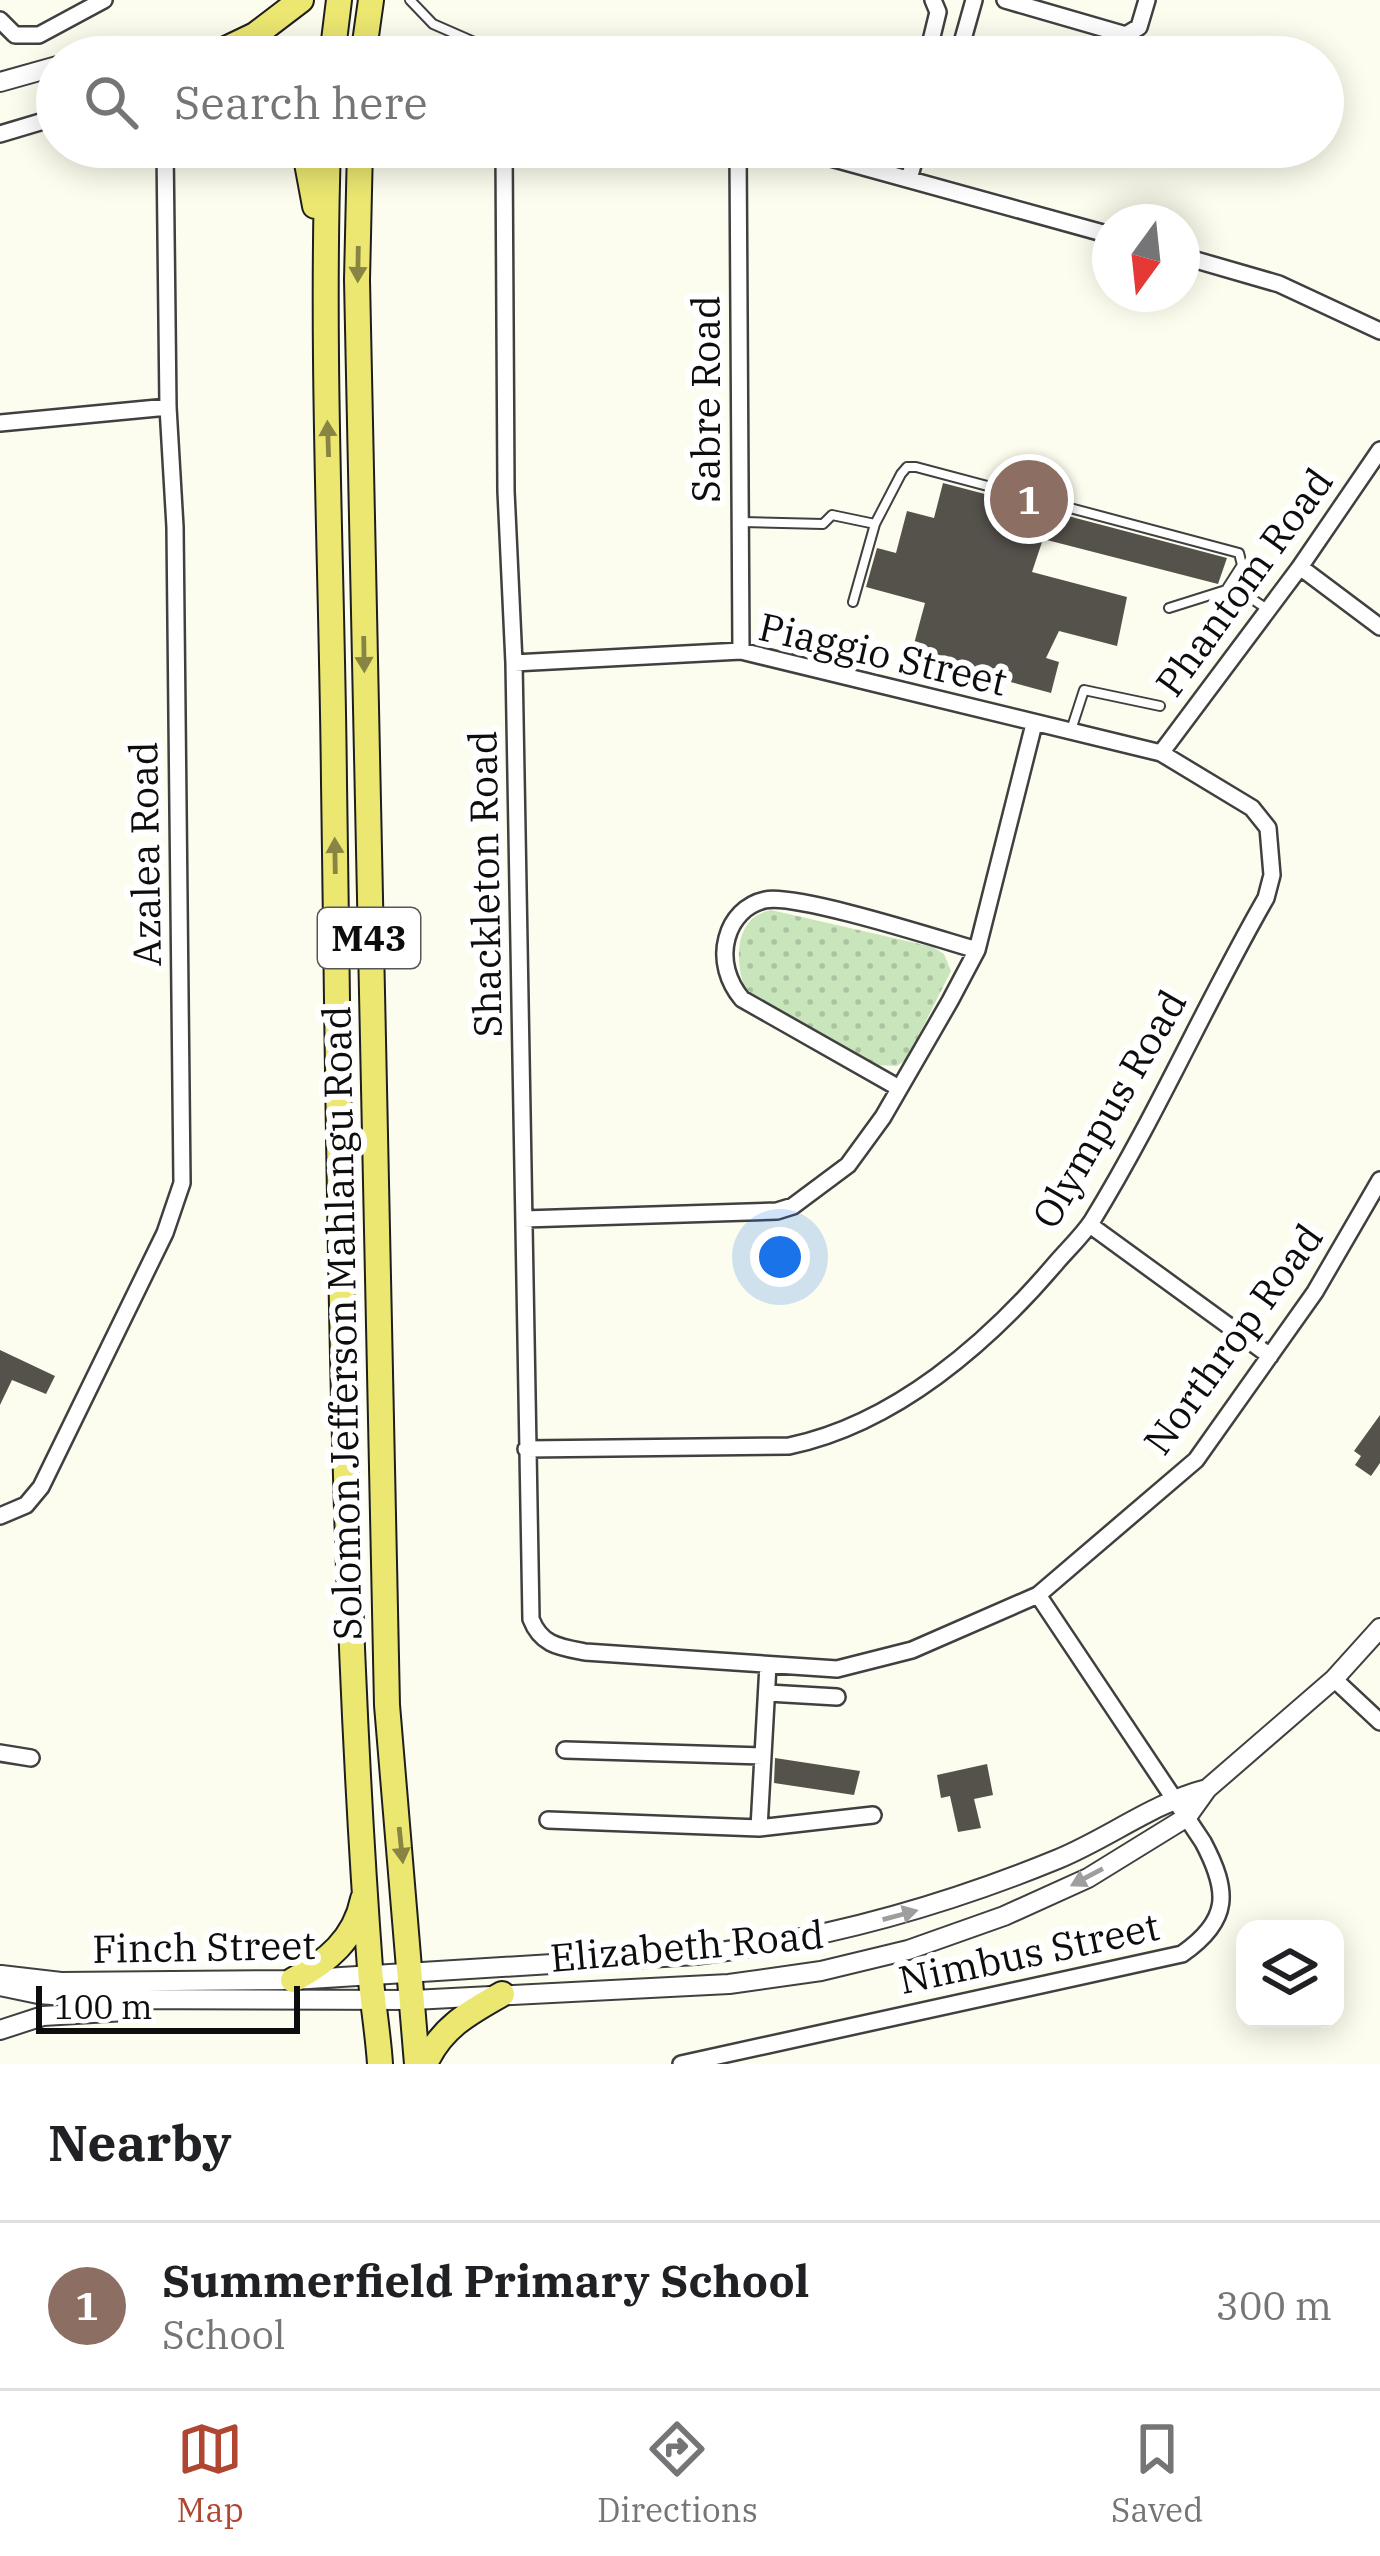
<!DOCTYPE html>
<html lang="en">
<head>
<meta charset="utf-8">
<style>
  body { margin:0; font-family:"IBM Plex Serif",serif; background:#f2f2f2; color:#202124 }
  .controls { position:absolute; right:36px; bottom:36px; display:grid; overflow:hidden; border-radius:24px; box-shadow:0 6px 30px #0003 }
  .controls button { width:108px; height:108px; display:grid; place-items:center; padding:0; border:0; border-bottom:3px solid #e0e0e0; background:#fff; color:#202124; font:60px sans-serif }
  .compass { position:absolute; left:1092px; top:204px; width:108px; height:108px; border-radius:50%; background:#fff; box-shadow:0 6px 30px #0003; rotate:195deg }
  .scale { position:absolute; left:36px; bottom:30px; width:264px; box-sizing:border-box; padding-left:12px; border:6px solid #0d0d0d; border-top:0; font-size:33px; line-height:42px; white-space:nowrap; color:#0d0d0d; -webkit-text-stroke:9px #fff; paint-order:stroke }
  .you { position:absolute; left:780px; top:1257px; width:42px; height:42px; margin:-30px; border:9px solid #fff; border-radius:50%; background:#1a73e8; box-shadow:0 0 0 18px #1a73e833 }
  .badge { display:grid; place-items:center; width:78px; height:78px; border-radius:50%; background:#b04632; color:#fff; font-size:39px; font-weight:700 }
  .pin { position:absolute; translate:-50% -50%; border:6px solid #fff; box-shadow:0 3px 12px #0006 }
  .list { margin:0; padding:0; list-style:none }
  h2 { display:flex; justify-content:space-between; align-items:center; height:156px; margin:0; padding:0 48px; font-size:51px }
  h2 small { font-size:39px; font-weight:400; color:#757577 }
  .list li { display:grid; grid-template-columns:78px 1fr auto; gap:36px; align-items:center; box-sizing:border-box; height:168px; padding:0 48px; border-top:3px solid #e0e0e0 }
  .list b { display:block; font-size:45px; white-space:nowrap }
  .list p { margin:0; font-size:39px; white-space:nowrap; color:#757577 }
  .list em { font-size:39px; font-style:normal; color:#757577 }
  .icon { flex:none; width:66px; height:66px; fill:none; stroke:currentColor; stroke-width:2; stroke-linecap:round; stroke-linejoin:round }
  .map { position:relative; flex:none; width:1380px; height:2064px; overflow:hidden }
  .search { position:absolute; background:#fff; box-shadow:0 6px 30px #0003; left:36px; right:36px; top:36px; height:132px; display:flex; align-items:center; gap:30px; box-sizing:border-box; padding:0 42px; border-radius:66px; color:#757577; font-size:45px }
  .sheet { height:324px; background:#fff }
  nav { display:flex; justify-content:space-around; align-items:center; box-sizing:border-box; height:168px; border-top:3px solid #e0e0e0; background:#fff; font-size:33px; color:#757577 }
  nav a { display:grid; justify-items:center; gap:6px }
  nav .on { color:#b04632 }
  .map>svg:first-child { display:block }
  .park { fill:url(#park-dots) }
  .building { fill:#55514b }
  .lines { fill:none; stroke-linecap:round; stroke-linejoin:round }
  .service-casing { stroke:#404040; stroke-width:12 }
  .minor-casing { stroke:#404040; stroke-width:20 }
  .tertiary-casing { stroke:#404040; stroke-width:22 }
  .primary-casing { stroke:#1e1e1e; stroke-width:28 }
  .service { stroke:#fff; stroke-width:8 }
  .minor { stroke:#fff; stroke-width:15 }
  .tertiary { stroke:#fff; stroke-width:18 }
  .primary { stroke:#ece771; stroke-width:24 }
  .oneway { fill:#888544 }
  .oneway2 { fill:#9e9e9e }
  .labels { text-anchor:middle; stroke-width:12; stroke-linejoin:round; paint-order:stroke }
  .shield { fill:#fff; stroke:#565656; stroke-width:3 }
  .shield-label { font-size:36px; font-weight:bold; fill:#0d0d0d }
  .street-label { font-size:39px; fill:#0d0d0d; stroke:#fff }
</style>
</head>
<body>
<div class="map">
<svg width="1380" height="2064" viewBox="0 0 1380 2064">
  <defs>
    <pattern id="park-dots" width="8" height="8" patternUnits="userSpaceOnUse" patternTransform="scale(3)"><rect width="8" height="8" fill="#c9e5bc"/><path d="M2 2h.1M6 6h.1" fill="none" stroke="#abc3a0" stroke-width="1.8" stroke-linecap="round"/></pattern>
  </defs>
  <rect width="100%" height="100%" fill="#fdfdef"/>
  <path class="park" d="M771,910L933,947L944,954L951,971L907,1059L897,1066L875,1065L745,989C734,958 735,917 771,910Z"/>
  <path class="building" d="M943,483L1227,558L1218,584L1043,539L1032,572L1127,597L1117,646L1059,631L1046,658L1059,662L1051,693L911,655L925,603L866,587L877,548L896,553L907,511L934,518Z
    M0,1350L55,1376L46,1394L12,1380L0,1405Z
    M1380,1415V1463L1371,1476L1355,1465L1361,1456L1354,1451Z
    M775,1758L860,1771L854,1795L774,1783Z
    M987,1764L993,1795L974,1799L981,1828L958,1832L950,1796L941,1798L937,1775Z"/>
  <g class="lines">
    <defs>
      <path id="service" d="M410,0L433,24L481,45L484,57
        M742,522L823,524L832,515L875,524
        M1230,584L1267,609
        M853,602L875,524L901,474L907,467H916L1239,553L1242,565L1226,590L1169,608
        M1071,730L1084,690L1160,706"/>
      <path id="minor" d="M1005,0L1126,35L1139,27L1147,0
        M0,20L15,35H39L104,0
        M927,57L938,12L933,0
        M958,57L974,0
        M0,134L57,117
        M504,147L506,491L514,663L531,1619C541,1645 559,1647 585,1652L837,1669L912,1650L1038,1595L1196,1460L1315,1292L1380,1180
        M738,147L741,651
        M791,147L1110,235
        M909,179L918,147
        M1182,256L1279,284L1380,331
        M0,423L168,407
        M1300,567L1380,627
        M514,663L741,651L1161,753L1252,808L1268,828L1272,875L1266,898C1205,1004 1156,1117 1092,1221C1082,1236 1068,1249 1056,1263C988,1343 895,1424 789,1446L526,1449
        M1161,753L1300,567L1380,450
        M899,1088L742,999C728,982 721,960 727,938C732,919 746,904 765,900C796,893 939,939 977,950
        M524,1219L777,1211L793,1206L848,1165L883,1117L950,1001L977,950L1034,724
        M1090,1225L1270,1356
        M0,1516L26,1505L41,1487L165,1233L182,1183L175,527L168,407L165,147
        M1334,1679L1380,1722
        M768,1693L837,1697
        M565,1750L763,1756
        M0,1753L31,1758
        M548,1820L759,1828L768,1665
        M759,1828L873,1815
        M681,2064L1182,1954C1231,1920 1229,1891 1203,1842L1038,1595"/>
      <path id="tertiary" d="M0,82L57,66
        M1,1975L61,1982L293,1980L696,1955C822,1940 941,1907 1058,1859C1109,1838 1153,1803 1207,1789
        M0,1986L38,1994L108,1999L413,2000L729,1984L821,1971L908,1950L1004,1916L1088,1878L1187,1817L1207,1789L1334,1679L1380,1628
        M0,2030L43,2016L126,2011"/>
      <path id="primary" d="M209,57L255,35L301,0
        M332,57L339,0
        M363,57L371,0
        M304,147L315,206
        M328,147C321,359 332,571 334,783C340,1178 341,1574 370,1968C372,2000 378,2032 380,2064
        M360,147L357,280L387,1705L417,2064
        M293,1980C327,1962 355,1939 363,1899
        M425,2064C441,2028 468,2013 502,1994"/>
    </defs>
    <use href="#service" class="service-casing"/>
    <use href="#minor" class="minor-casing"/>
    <use href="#tertiary" class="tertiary-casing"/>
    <use href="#primary" class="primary-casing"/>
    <use href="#service" class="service"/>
    <use href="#minor" class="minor"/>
    <use href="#tertiary" class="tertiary"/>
    <use href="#primary" class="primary"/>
  </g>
  <defs><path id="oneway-solid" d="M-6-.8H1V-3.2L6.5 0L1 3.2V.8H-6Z" transform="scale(3)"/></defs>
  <g class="oneway">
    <use href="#oneway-solid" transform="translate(358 264) rotate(91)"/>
    <use href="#oneway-solid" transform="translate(328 439) rotate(-92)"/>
    <use href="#oneway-solid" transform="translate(364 654) rotate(89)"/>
    <use href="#oneway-solid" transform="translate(335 856) rotate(-91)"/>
    <use href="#oneway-solid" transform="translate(401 1845) rotate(84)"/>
  </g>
  <g class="oneway2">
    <use href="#oneway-solid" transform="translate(1087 1877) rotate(152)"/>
    <use href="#oneway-solid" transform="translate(900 1915) rotate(-15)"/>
  </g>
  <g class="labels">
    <rect class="shield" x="318" y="908" width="102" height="60" rx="9"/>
    <g class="shield-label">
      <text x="369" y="951">M43</text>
    </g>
    <g class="street-label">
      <text transform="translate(706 399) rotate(-90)" y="14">Sabre Road</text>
      <text transform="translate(1244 582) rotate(-54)" y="14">Phantom Road</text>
      <text transform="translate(883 654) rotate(13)" y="14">Piaggio Street</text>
      <text transform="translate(145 854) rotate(-91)" y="14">Azalea Road</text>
      <text transform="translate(485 884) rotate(-91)" y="14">Shackleton Road</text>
      <text transform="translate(1109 1109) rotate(-60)" y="14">Olympus Road</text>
      <text transform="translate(342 1323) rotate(-91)" y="14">Solomon Jefferson Mahlangu Road</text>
      <text transform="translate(1233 1339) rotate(-54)" y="14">Northrop Road</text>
      <text transform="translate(687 1946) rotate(-5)" y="14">Elizabeth Road</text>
      <text transform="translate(204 1947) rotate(-1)" y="14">Finch Street</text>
      <text transform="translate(1029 1953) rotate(-12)" y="14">Nimbus Street</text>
    </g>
  </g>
</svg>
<div class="controls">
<button><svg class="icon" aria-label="layers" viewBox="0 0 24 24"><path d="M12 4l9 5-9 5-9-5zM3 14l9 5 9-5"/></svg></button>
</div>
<svg class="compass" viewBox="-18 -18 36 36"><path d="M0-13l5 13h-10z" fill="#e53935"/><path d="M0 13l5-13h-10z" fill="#757577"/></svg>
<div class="scale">100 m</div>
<div class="you"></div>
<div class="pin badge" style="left:1029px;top:499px;background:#8d6e63">1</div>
<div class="search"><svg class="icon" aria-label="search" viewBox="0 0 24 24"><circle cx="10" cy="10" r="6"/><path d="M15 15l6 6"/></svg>Search here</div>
</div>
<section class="sheet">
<h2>Nearby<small></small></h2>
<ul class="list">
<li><span class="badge" style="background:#8d6e63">1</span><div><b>Summerfield Primary School</b><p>School</p></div><em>300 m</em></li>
</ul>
</section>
<nav>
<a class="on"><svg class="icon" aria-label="map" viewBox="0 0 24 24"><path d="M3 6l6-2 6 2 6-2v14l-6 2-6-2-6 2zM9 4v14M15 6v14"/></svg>Map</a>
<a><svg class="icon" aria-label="directions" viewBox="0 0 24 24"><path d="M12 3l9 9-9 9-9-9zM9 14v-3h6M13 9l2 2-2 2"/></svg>Directions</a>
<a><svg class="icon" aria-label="saved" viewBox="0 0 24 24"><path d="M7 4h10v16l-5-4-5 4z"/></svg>Saved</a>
</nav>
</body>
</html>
